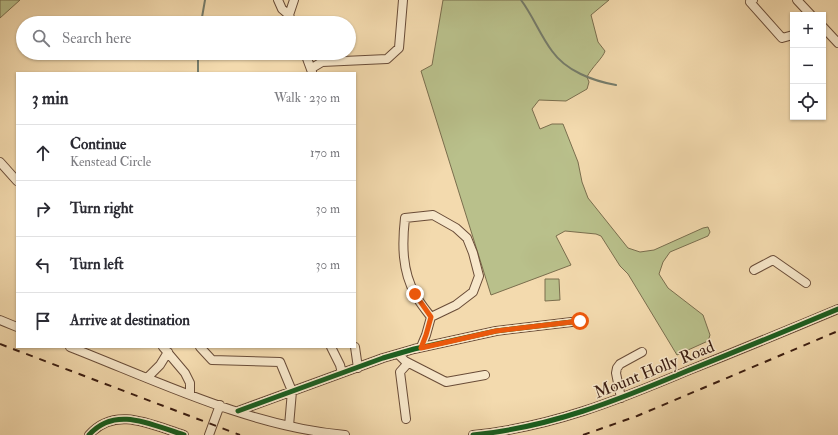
<!DOCTYPE html>
<html lang="en">
<head>
<meta charset="utf-8">
<style>
  body { margin:0; font-family:"IM FELL Double Pica",serif; background:#f2f2f3; color:#2b2b33 }
  .controls { position:absolute; right:12px; top:12px; display:grid; overflow:hidden; border-radius:0px; box-shadow:0 1px 3px #0004 }
  .controls button { width:36px; height:36px; display:grid; place-items:center; padding:0; border:0; border-bottom:1px solid #e1e1e2; background:#fff; color:#2b2b33; font:20px sans-serif }
  .stop { position:absolute; width:12px; height:12px; margin:-9px; border:3px solid #ea580c; border-radius:50%; background:#fff }
  .stop.end { background:#ea580c; border-color:#fff; box-shadow:0 1px 4px #0008 }
  .list { margin:0; padding:0; list-style:none }
  h2 { display:flex; justify-content:space-between; align-items:center; height:52px; margin:0; padding:0 16px; font-size:17px }
  h2 small { font-size:13px; font-weight:400; color:#7c7c81 }
  .list li { display:grid; grid-template-columns:26px 1fr auto; gap:12px; align-items:center; box-sizing:border-box; height:56px; padding:0 16px; border-top:1px solid #e1e1e2 }
  .list b { display:block; font-size:15px; white-space:nowrap }
  .list p { margin:0; font-size:13px; white-space:nowrap; color:#7c7c81 }
  .list em { font-size:13px; font-style:normal; color:#7c7c81 }
  .icon { flex:none; width:22px; height:22px; fill:none; stroke:currentColor; stroke-width:2; stroke-linecap:round; stroke-linejoin:round }
  .map { position:relative; flex:none; width:838px; height:435px; overflow:hidden }
  .search { position:absolute; background:#fff; box-shadow:0 1px 3px #0004; left:16px; top:16px; width:340px; height:44px; display:flex; align-items:center; gap:10px; box-sizing:border-box; padding:0 14px; border-radius:22px; color:#7c7c81; font-size:15px }
  .panel { position:absolute; background:#fff; box-shadow:0 1px 3px #0004; left:16px; top:72px; width:340px; height:276px; border-radius:0px }
  .map>svg:first-child { display:block }
  .green { fill:#b9c08b; stroke:#7a6e4e }
  .lines { fill:none; stroke-linecap:round; stroke-linejoin:round }
  .stream { stroke:#757c6b; stroke-width:2 }
  .minor-casing { stroke:#694c38; stroke-width:10 }
  .minor { stroke:#f7e7ca; stroke-width:8 }
  .rail { stroke:#3b1d11; stroke-width:2; stroke-dasharray:7 7; stroke-linecap:butt }
  .cycleway-casing { stroke:#f7e7ca; stroke-width:8 }
  .cycleway { stroke:#1b5e20; stroke-width:5 }
  .route { stroke:#ea580c; stroke-width:5 }
  .labels { text-anchor:middle; stroke-width:3; stroke-linejoin:round; paint-order:stroke }
  .street-label { font-size:17px; fill:#3b1d11; stroke:#f7e7ca }
</style>
</head>
<body>
<div class="map">
<svg width="838" height="435" viewBox="0 0 838 435">
  <rect width="100%" height="100%" fill="#f3daae"/>
  <filter id="stains"><feTurbulence type="fractalNoise" baseFrequency=".005" numOctaves="4"/><feColorMatrix values="0 0 0 0 .2 0 0 0 0 .09 0 0 0 0 .02 0 0 0 .5 -.17"/></filter>
  <radialGradient id="worn" r=".72"><stop offset=".6" stop-color="#630" stop-opacity="0"/><stop offset="1" stop-color="#630" stop-opacity=".3"/></radialGradient>
  <path class="green" d="M0,0H20L0,18Z
    M443,0H609L591,15L598,42L605,51C603,58 591,68 587,77L589,82L587,89L566,101L539,100L532,109L540,129L552,124H563L578,162L582,182L588,198L628,248L640,252L654,250L703,228L708,227L710,232L708,236L670,252L663,262L659,274L668,288L703,315L710,335L708,341L677,355L628,274L620,266L601,236L596,234L565,231L556,236L571,265L491,295L421,71L432,65Z
    M545,279H559L560,300L545,301Z"/>
  <g class="lines">
    <path class="stream" d="M521,0C533,16 540,35 552,51C566,71 593,81 616,85
      M201,23L205,0
      M198,73V53"/>
    <defs>
      <path id="minor" d="M278,0L282,9L289,15
        M753,0L750,2L782,38L793,35
        M797,0L811,15
        M292,23L289,15L294,0
        M823,27L838,43
        M305,53L312,72
        M312,68L322,62L387,59L399,48L403,0
        M0,162L17,181
        M754,270L773,260L806,283
        M0,320L17,327
        M70,347C157,381 251,427 345,435
        M163,347L185,373L190,383V394
        M200,347L212,360L280,362L292,391L289,426
        M331,347L340,365L342,373
        M355,347L358,368
        M421,347L426,335L431,317C425,309 419,302 415,294C402,271 402,244 405,218L433,215L456,228L467,238L473,253L479,276L473,292L456,305L431,317
        M398,354L405,361L446,382L485,375
        M147,378L160,365L168,352
        M621,398L616,373L617,368L620,364L642,352
        M238,411L383,358L414,349L496,331L580,321
        M406,419L400,372L408,363
        M89,435C115,405 152,425 184,435
        M209,435L220,405
        M473,435C551,427 616,401 687,371C737,351 788,330 838,309"/>
    </defs>
    <use href="#minor" class="minor-casing"/>
    <use href="#minor" class="minor"/>
    <path class="rail" d="M0,344L240,435
      M583,435L637,416L838,331"/>
    <defs>
      <path id="cycleway" d="M238,411L383,358L414,349L496,331L580,321
        M89,435C115,405 152,425 184,435
        M473,435C551,427 616,401 687,371C737,351 788,330 838,309"/>
    </defs>
    <use href="#cycleway" class="cycleway-casing"/>
    <use href="#cycleway" class="cycleway"/>
  </g>
  <g class="lines">
    <path class="route" d="M415,294L431,317L426,335L421,348L496,331L580,321"/>
  </g>
  <g class="labels">
    <g class="street-label">
      <text transform="translate(654 369) rotate(-22)" y="6">Mount Holly Road</text>
    </g>
  </g>
  <rect width="100%" height="100%" filter="url(#stains)"/>
  <rect width="100%" height="100%" fill="url(#worn)"/>
</svg>
<div class="controls">
<button>+</button>
<button>−</button>
<button><svg class="icon" aria-label="locate" viewBox="0 0 24 24"><circle cx="12" cy="12" r="6"/><path d="M12 2v4M12 18v4M2 12h4M18 12h4"/></svg></button>
</div>
<div class="stop" style="left:580px;top:321px"></div>
<div class="stop end" style="left:415px;top:294px"></div>
<div class="search"><svg class="icon" aria-label="search" viewBox="0 0 24 24"><circle cx="10" cy="10" r="6"/><path d="M15 15l6 6"/></svg>Search here</div>
<section class="panel">
<h2>3 min<small>Walk · 230 m</small></h2>
<ul class="list">
<li><svg class="icon" aria-label="ahead" viewBox="0 0 24 24"><path d="M12 20V5M6 11l6-6 6 6"/></svg><div><b>Continue</b><p>Kenstead Circle</p></div><em>170 m</em></li>
<li><svg class="icon" aria-label="right" viewBox="0 0 24 24"><path d="M7 20v-9h11M14 6l5 5-5 5"/></svg><div><b>Turn right</b></div><em>30 m</em></li>
<li><svg class="icon" aria-label="left" viewBox="0 0 24 24"><path d="M17 20v-9H6M10 6l-5 5 5 5"/></svg><div><b>Turn left</b></div><em>30 m</em></li>
<li><svg class="icon" aria-label="arrive" viewBox="0 0 24 24"><path d="M6 21V4h12l-3 4 3 4H6"/></svg><div><b>Arrive at destination</b></div></li>
</ul>
</section>
</div>
</body>
</html>
